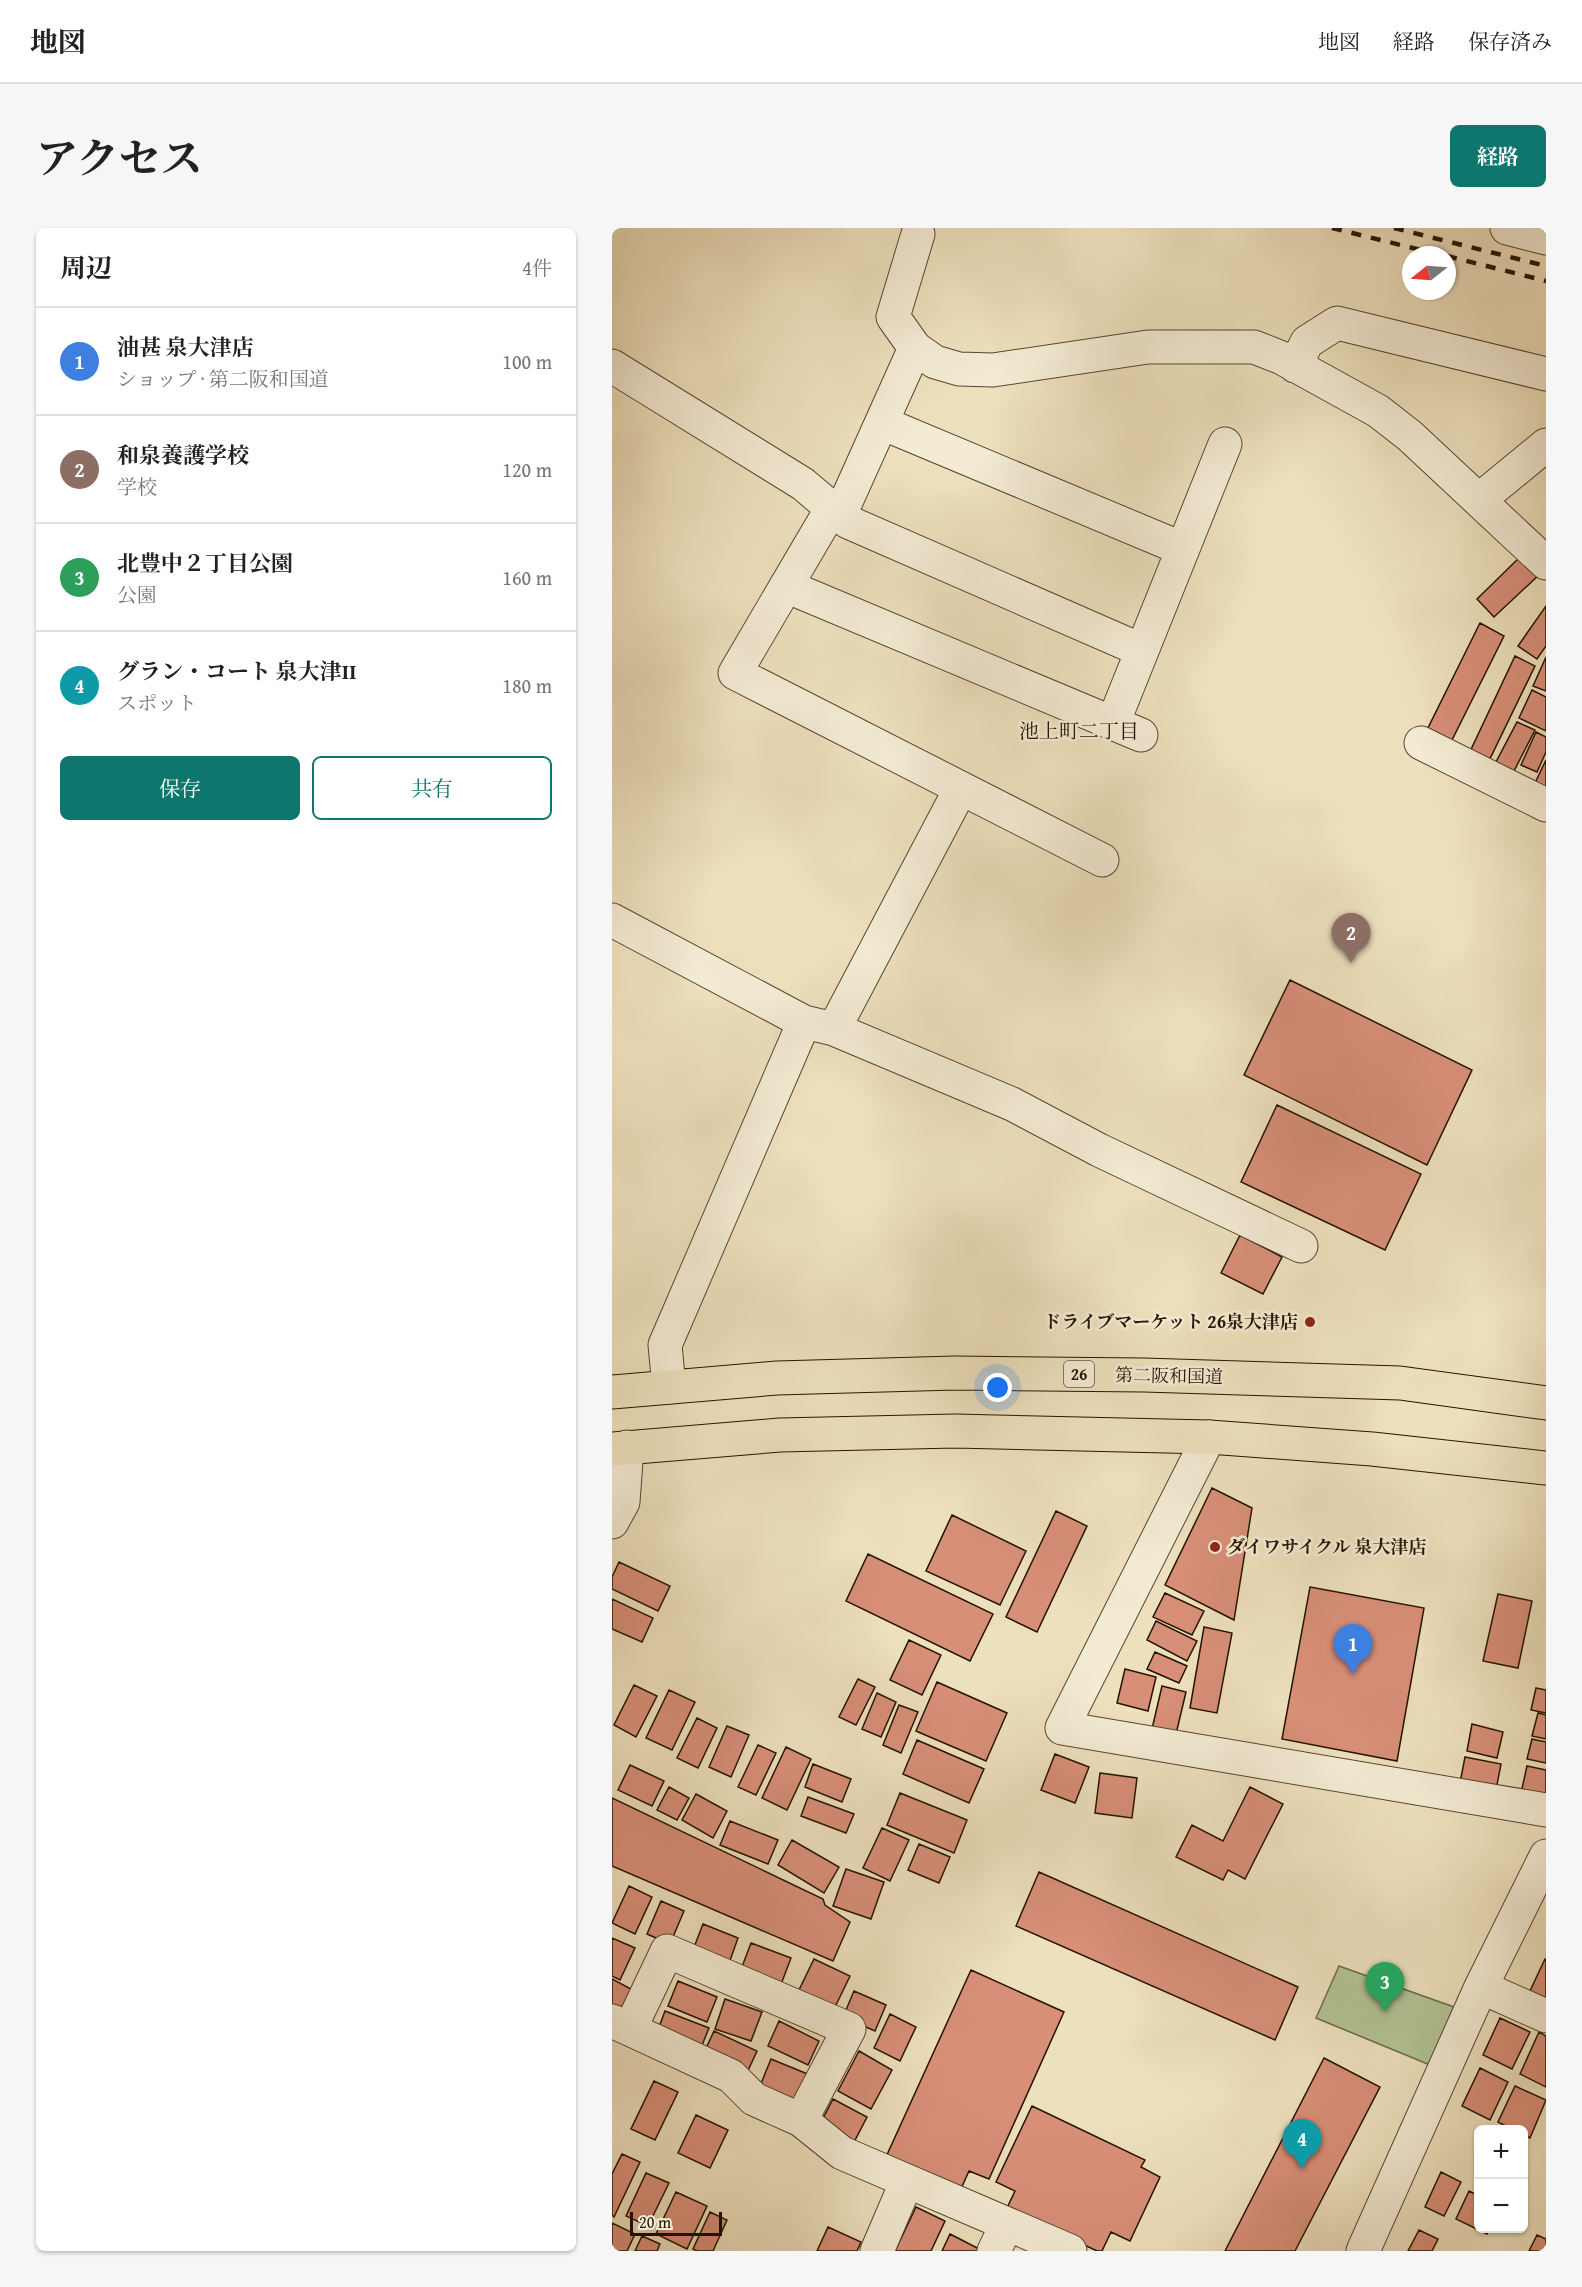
<!DOCTYPE html>
<html lang="ja">
<head>
<meta charset="utf-8">
<style>
  body { margin:0; font-family:"Gentium Book Plus","Noto Serif JP",serif; background:#f6f6f6; color:#222 }
  .controls { position:absolute; right:18px; bottom:18px; display:grid; overflow:hidden; border-radius:9px; box-shadow:0 2px 4px #0004 }
  .controls button { width:54px; height:54px; display:grid; place-items:center; padding:0; border:0; border-bottom:2px solid #e0e0e0; background:#fff; color:#222; font:30px sans-serif }
  .compass { position:absolute; left:790px; top:18px; width:54px; height:54px; border-radius:50%; background:#fff; box-shadow:0 2px 4px #0004; rotate:253deg }
  .scale { position:absolute; left:18px; bottom:15px; width:92px; box-sizing:border-box; padding-left:6px; border:3px solid #251300; border-top:0; font-size:16px; line-height:21px; white-space:nowrap; color:#251300; -webkit-text-stroke:4px #f3ebd4; paint-order:stroke }
  .you { position:absolute; left:386px; top:1160px; width:21px; height:21px; margin:-15px; border:4px solid #fff; border-radius:50%; background:#1a73e8; box-shadow:0 0 0 9px #1a73e833 }
  .badge { display:grid; place-items:center; width:39px; height:39px; border-radius:50%; background:#0f766e; color:#fff; font-size:20px; font-weight:700 }
  .pin { position:absolute; translate:-50% -50px; filter:drop-shadow(0 2px 3px #0008) }
  .pin::after { content:''; position:absolute; top:32px; width:21px; height:18px; background:inherit; clip-path:polygon(0 0,100% 0,50% 100%) }
  .list { margin:0; padding:0; list-style:none }
  h2 { display:flex; justify-content:space-between; align-items:center; height:78px; margin:0; padding:0 24px; font-size:26px }
  h2 small { font-size:20px; font-weight:400; color:#767676 }
  .list li { display:grid; grid-template-columns:39px 1fr auto; gap:18px; align-items:center; box-sizing:border-box; height:108px; padding:0 24px; border-top:2px solid #e0e0e0 }
  .list b { display:block; font-size:22px; white-space:nowrap }
  .list p { margin:0; font-size:20px; white-space:nowrap; color:#767676 }
  .list em { font-size:20px; font-style:normal; color:#767676 }
  .actions { display:flex; gap:12px; padding:18px 24px }
  .actions a { flex:1; padding:14px 0; border:2px solid #0f766e; border-radius:9px; text-align:center; font-size:21px; color:#0f766e }
  .actions .main { background:#0f766e; color:#fff }
  .map { position:relative; flex:none; width:934px; height:2023px; overflow:hidden; border-radius:9px }
  header { display:flex; align-items:center; gap:36px; box-sizing:border-box; height:84px; padding:0 30px; background:#fff; border-bottom:2px solid #e0e0e0 }
  header strong { font-size:28px }
  nav { display:flex; gap:33px; margin-inline-start:auto; font-size:21px }
  .intro { display:flex; align-items:center; justify-content:space-between; box-sizing:border-box; height:144px; padding:0 36px }
  h1 { margin:0; font-size:42px }
  .button { padding:15px 27px; border-radius:9px; background:#0f766e; color:#fff; font-size:21px; font-weight:700 }
  main { display:flex; gap:36px; padding:0 36px }
  aside { flex:1; background:#fff; border-radius:9px; box-shadow:0 2px 4px #0004 }
  .map>svg:first-child { display:block }
  .green { fill:#b3c395; stroke:#6c6b4a; stroke-width:1.5 }
  .building { fill:#d88f78; stroke:#251300; stroke-width:1.5 }
  .lines { fill:none; stroke-linecap:round; stroke-linejoin:round }
  .minor-casing { stroke:#57462f; stroke-width:35 }
  .tertiary-casing { stroke:#57462f; stroke-width:35 }
  .trunk-casing { stroke:#251300; stroke-width:35 }
  .minor { stroke:#f3ebd4; stroke-width:33 }
  .tertiary { stroke:#f3ebd4; stroke-width:33 }
  .trunk { stroke:#ede0bd; stroke-width:33 }
  .rail { stroke:#251300; stroke-width:4.5; stroke-dasharray:10 10; stroke-linecap:butt }
  .poi-dot { fill:#8f2418; stroke:#f3ebd4; stroke-width:2 }
  .labels { text-anchor:middle; stroke-width:5; stroke-linejoin:round; paint-order:stroke }
  .shield { fill:#f3ebd4; stroke:#635440; stroke-width:1.5 }
  .shield-label { font-size:16px; font-weight:bold; fill:#251300 }
  .poi-label { font-size:18px; font-weight:bold; fill:#251300; stroke:#f3ebd4; text-anchor:end }
  .street-label { font-size:18px; fill:#251300; stroke:#f3ebd4 }
  .neighbourhood-label { font-size:20px; fill:#251300; stroke:#f3ebd4 }
</style>
</head>
<body>
<header>
<strong>地図</strong>
<nav><a>地図</a><a>経路</a><a>保存済み</a></nav>
</header>
<div class="intro"><h1>アクセス</h1><a class="button">経路</a></div>
<main>
<aside>
<h2>周辺<small>4件</small></h2>
<ul class="list">
<li><span class="badge" style="background:#3f7fe0">1</span><div><b>油甚 泉大津店</b><p>ショップ · 第二阪和国道</p></div><em>100 m</em></li>
<li><span class="badge" style="background:#8d6e63">2</span><div><b>和泉養護学校</b><p>学校</p></div><em>120 m</em></li>
<li><span class="badge" style="background:#2e9e5b">3</span><div><b>北豊中２丁目公園</b><p>公園</p></div><em>160 m</em></li>
<li><span class="badge" style="background:#0f9aa8">4</span><div><b>グラン・コート 泉大津Ⅱ</b><p>スポット</p></div><em>180 m</em></li>
</ul>
<div class="actions"><a class="main">保存</a><a>共有</a></div>
</aside>
<div class="map">
<svg width="934" height="2023" viewBox="0 0 934 2023">
  <rect width="100%" height="100%" fill="#ede0bd"/>
  <filter id="stains"><feTurbulence type="fractalNoise" baseFrequency=".00333" numOctaves="4"/><feColorMatrix values="0 0 0 0 .2 0 0 0 0 .09 0 0 0 0 .02 0 0 0 .5 -.17"/></filter>
  <radialGradient id="worn" r=".72"><stop offset=".6" stop-color="#630" stop-opacity="0"/><stop offset="1" stop-color="#630" stop-opacity=".3"/></radialGradient>
  <path class="green" d="M727,1738L842,1779L818,1837L704,1790Z"/>
  <path class="building" d="M910,327L928,346L882,389L865,371Z
    M934,378V418L925,431L906,418Z
    M868,395L892,408L836,520L812,508Z
    M903,428L923,438L874,539L855,530Z
    M934,429V463L921,458Z
    M920,462L934,469V503L907,490Z
    M905,494L923,502L902,543L884,534Z
    M924,504L934,509V524L925,544L909,537Z
    M934,532V560L923,555Z
    M678,752L860,842L815,937L632,847Z
    M665,877L809,946L773,1022L629,954Z
    M628,1007L670,1029L651,1066L609,1045Z
    M600,1260L640,1280L622,1392L553,1357Z
    M444,1283L475,1298L425,1404L394,1389Z
    M340,1287L414,1323L388,1377L314,1343Z
    M256,1326L381,1386L358,1433L234,1373Z
    M7,1334L58,1358L46,1383L0,1361V1349Z
    M698,1359L812,1380L785,1533L670,1511Z
    M553,1365L592,1383L580,1407L541,1389Z
    M886,1366L920,1373L906,1440L871,1433Z
    M0,1371L41,1390L30,1414L0,1401Z
    M544,1393L585,1413L575,1433L535,1412Z
    M592,1399L620,1405L605,1485L578,1480Z
    M297,1412L329,1427L310,1467L278,1452Z
    M543,1424L575,1438L567,1455L535,1441Z
    M513,1441L544,1449L536,1483L505,1475Z
    M246,1451L263,1459L244,1497L227,1489Z
    M325,1454L395,1485L374,1533L304,1503Z
    M22,1457L45,1468L24,1509L2,1497Z
    M550,1458L574,1464L564,1506L540,1501Z
    M924,1460L934,1462V1485L919,1482Z
    M57,1462L83,1474L60,1522L34,1510Z
    M265,1465L284,1474L269,1509L250,1501Z
    M287,1477L306,1484L289,1525L271,1517Z
    M926,1485L934,1487V1511L920,1508Z
    M85,1490L105,1500L86,1540L65,1530Z
    M860,1496L891,1504L885,1530L855,1523Z
    M115,1498L137,1507L119,1549L97,1539Z
    M920,1511L934,1514V1535L915,1531Z
    M305,1512L372,1541L357,1575L291,1546Z
    M146,1517L164,1525L144,1567L126,1559Z
    M174,1519L199,1531L175,1582L150,1570Z
    M443,1526L477,1539L463,1575L429,1562Z
    M853,1529L889,1536L883,1567L847,1560Z
    M201,1536L239,1551L230,1574L193,1559Z
    M18,1537L52,1553L40,1578L6,1562Z
    M915,1538L934,1542V1571L909,1565Z
    M488,1545L525,1550L520,1590L483,1585Z
    M57,1559L77,1570L65,1592L45,1582Z
    M638,1559L671,1576L633,1651L616,1642L611,1652L564,1629L580,1597L611,1613Z
    M288,1565L355,1592L342,1625L275,1597Z
    M84,1566L115,1583L101,1610L70,1592Z
    M196,1569L242,1586L234,1605L189,1588Z
    M0,1570L211,1671L213,1677L238,1694L221,1733L0,1638Z
    M118,1593L166,1612L156,1636L108,1617Z
    M270,1600L297,1612L278,1653L251,1640Z
    M180,1612L227,1639L212,1665L166,1637Z
    M307,1616L338,1629L327,1655L296,1642Z
    M234,1641L272,1654L259,1691L221,1678Z
    M427,1644L686,1759L663,1812L404,1698Z
    M17,1658L40,1669L23,1706L0,1695Z
    M49,1673L72,1683L58,1716L35,1706Z
    M91,1696L126,1710L115,1741L79,1727Z
    M0,1710L23,1720L8,1752L0,1748Z
    M139,1715L179,1730L168,1759L128,1744Z
    M202,1731L238,1748L223,1779L187,1762Z
    M933,1731H934V1771L918,1763Z
    M359,1742L452,1784L377,1951L357,1943L348,1963L274,1929Z
    M0,1751L19,1761L5,1789L0,1786Z
    M66,1753L105,1769L95,1794L56,1778Z
    M242,1763L274,1777L263,1803L231,1789Z
    M113,1771L150,1784L139,1813L103,1801Z
    M53,1783L97,1800L86,1827L43,1810Z
    M278,1786L304,1799L288,1833L262,1820Z
    M888,1790L918,1804L900,1841L871,1827Z
    M167,1793L207,1813L196,1837L156,1818Z
    M102,1803L145,1823L133,1849L90,1829Z
    M927,1804L934,1808V1859L908,1846Z
    M247,1823L280,1842L259,1881L226,1863Z
    M712,1830L768,1859L683,2023H613Z
    M159,1831L198,1847L186,1875L148,1858Z
    M868,1840L896,1854L878,1892L850,1878Z
    M42,1853L66,1864L43,1912L19,1901Z
    M903,1858L934,1872L918,1910L912,1907V1902H901L886,1894Z
    M221,1871L255,1889L240,1918L206,1900Z
    M420,1878L533,1932L529,1939L548,1949L518,2013L499,2004L490,2023H485L395,1980L403,1963L384,1954Z
    M84,1887L116,1902L98,1940L66,1925Z
    M10,1926L28,1934L2,1989L0,1987V1946Z
    M829,1944L849,1954L832,1988L813,1979Z
    M34,1945L57,1955L36,1998L14,1988Z
    M857,1963L867,1968V2000H878L875,2006L844,1991Z
    M64,1964L95,1978L75,2021L44,2006Z
    M304,1979L333,1993L319,2023H283Z
    M98,1984L115,1992L101,2023H85L81,2021Z
    M0,1995L23,2006L15,2023H0Z
    M216,1999L249,2014L245,2023H205Z
    M807,2002L826,2011L820,2023H796Z
    M338,2006L371,2023H330Z
    M925,2007L934,2011V2023H917Z
    M30,2008L48,2016L45,2023H23Z"/>
  <g class="lines">
    <defs>
      <path id="minor" d="M306,6L281,89L303,120L323,134L347,141L381,142L536,119H642L670,130L766,183L798,208L934,335
        M0,138L191,256L236,294L529,422
        M683,138L695,114L725,95L934,146
        M270,195L571,321
        M867,272L934,217
        M220,280L123,445L490,632
        M228,287L303,120
        M174,358L529,507
        M501,495L613,216
        M809,515L934,577
        M0,692L192,794L222,801L400,876L487,922L689,1018
        M222,801L349,560
        M57,1159L53,1117L192,794
        M597,1209L450,1500L934,1582
        M0,1294L11,1274L15,1219
        M869,1759L934,1788
        M0,1793L119,1848L142,1871L189,1892L230,1925L458,2023
        M18,1801L55,1723L237,1801L189,1892
        M265,2023L295,1953
        M382,2023L395,1996
        M751,2023L869,1759L934,1628"/>
      <path id="tertiary" d="M895,0L934,10"/>
      <path id="trunk" d="M0,1164L165,1150L343,1145L532,1147L788,1155L934,1175
        M0,1221L168,1207L343,1203L597,1209L760,1221L934,1240"/>
    </defs>
    <use href="#minor" class="minor-casing"/>
    <use href="#tertiary" class="tertiary-casing"/>
    <use href="#trunk" class="trunk-casing"/>
    <use href="#minor" class="minor"/>
    <use href="#tertiary" class="tertiary"/>
    <use href="#trunk" class="trunk"/>
    <path class="rail" d="M720,0L829,27
      M782,0L934,38
      M835,28L934,53"/>
  </g>
  <g class="poi-dot">
    <circle cx="698" cy="1094" r="6"/>
    <circle cx="603" cy="1319" r="6"/>
  </g>
  <g class="labels">
    <rect class="shield" x="452" y="1133" width="30" height="26" rx="4.5"/>
    <g class="shield-label">
      <text x="467" y="1152">26</text>
    </g>
    <g class="poi-label">
      <text x="686" y="1100">ドライブマーケット 26泉大津店</text>
      <text x="615" y="1325" text-anchor="start">ダイワサイクル 泉大津店</text>
    </g>
    <g class="street-label">
      <text transform="translate(557 1148) rotate(1)" y="6">第二阪和国道</text>
    </g>
    <g class="neighbourhood-label">
      <text x="467" y="510">池上町二丁目</text>
    </g>
  </g>
  <rect width="100%" height="100%" filter="url(#stains)"/>
  <rect width="100%" height="100%" fill="url(#worn)"/>
</svg>
<div class="controls">
<button>+</button>
<button>−</button>
</div>
<svg class="compass" viewBox="-18 -18 36 36"><path d="M0-13l5 13h-10z" fill="#e53935"/><path d="M0 13l5-13h-10z" fill="#767676"/></svg>
<div class="scale">20 m</div>
<div class="you"></div>
<div class="pin badge" style="left:741px;top:1446px;background:#3f7fe0">1</div>
<div class="pin badge" style="left:739px;top:735px;background:#8d6e63">2</div>
<div class="pin badge" style="left:773px;top:1784px;background:#2e9e5b">3</div>
<div class="pin badge" style="left:690px;top:1941px;background:#0f9aa8">4</div>
</div>
</main>
</body>
</html>
